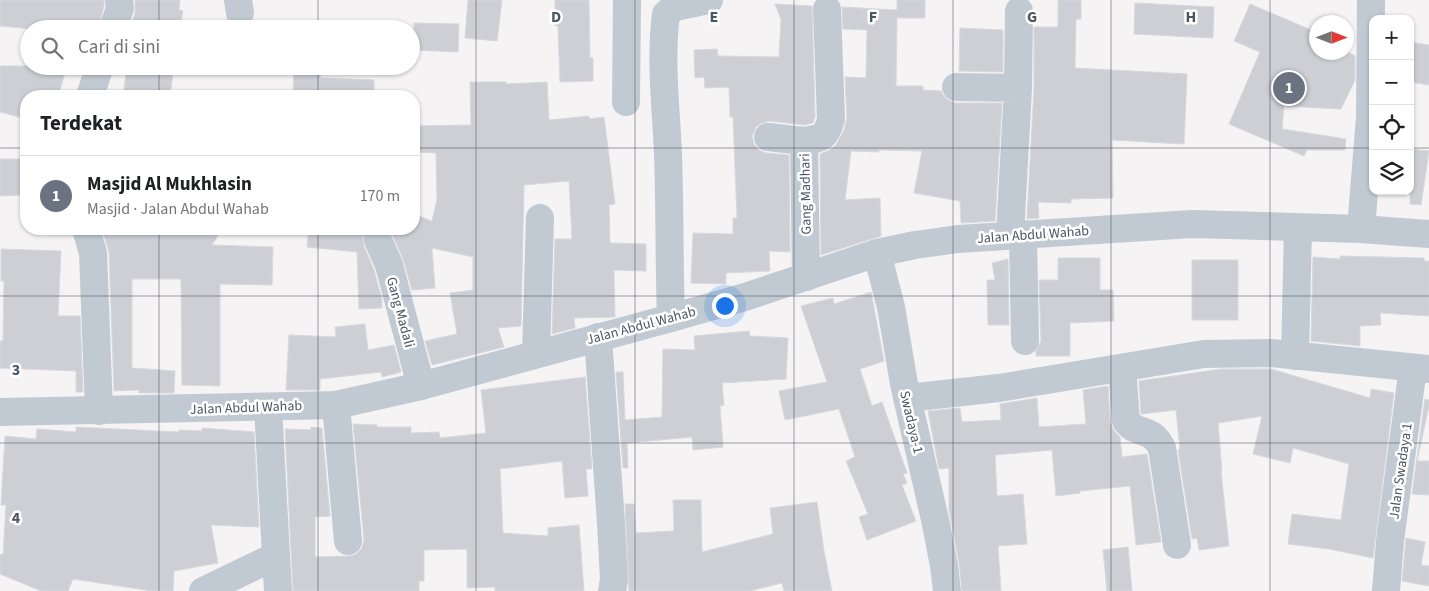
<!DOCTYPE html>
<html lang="id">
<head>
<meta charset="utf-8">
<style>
  body { margin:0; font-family:"Source Sans 3",sans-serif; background:#f2f2f2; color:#202124 }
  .controls { position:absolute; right:15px; top:15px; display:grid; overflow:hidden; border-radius:10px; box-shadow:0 1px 4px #0004 }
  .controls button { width:45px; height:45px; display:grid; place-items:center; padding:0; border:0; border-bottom:1px solid #e0e0e0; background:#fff; color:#202124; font:25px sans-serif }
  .compass { position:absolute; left:1309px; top:15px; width:45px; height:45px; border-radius:50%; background:#fff; box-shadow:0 1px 4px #0004; rotate:90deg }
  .you { position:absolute; left:724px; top:305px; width:18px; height:18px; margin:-12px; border:4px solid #fff; border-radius:50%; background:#1a73e8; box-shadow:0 0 0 8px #1a73e833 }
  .badge { display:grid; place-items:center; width:32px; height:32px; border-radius:50%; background:#db2777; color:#fff; font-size:16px; font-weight:700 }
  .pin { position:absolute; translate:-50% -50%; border:2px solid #fff; box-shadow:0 1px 5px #0006 }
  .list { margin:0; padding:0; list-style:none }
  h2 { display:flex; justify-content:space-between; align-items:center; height:65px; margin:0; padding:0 20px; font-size:21px }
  h2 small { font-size:16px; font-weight:400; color:#757577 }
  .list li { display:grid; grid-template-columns:32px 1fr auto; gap:15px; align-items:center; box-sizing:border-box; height:80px; padding:0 20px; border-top:1px solid #e0e0e0 }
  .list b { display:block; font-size:19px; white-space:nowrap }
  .list p { margin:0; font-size:16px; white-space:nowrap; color:#757577 }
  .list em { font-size:16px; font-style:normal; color:#757577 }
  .icon { flex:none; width:28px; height:28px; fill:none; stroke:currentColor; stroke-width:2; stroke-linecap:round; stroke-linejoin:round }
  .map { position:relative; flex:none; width:1429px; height:591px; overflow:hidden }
  .search { position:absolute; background:#fff; box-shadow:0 1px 4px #0004; left:20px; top:20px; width:400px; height:55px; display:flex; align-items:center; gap:12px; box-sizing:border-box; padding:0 18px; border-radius:28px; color:#757577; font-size:19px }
  .panel { position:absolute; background:#fff; box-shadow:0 1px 4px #0004; left:20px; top:90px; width:400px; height:145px; border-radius:20px }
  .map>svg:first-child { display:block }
  .building { fill:#cdcfd5; stroke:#d7d9de }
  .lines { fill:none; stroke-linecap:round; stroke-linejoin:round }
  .minor { stroke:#c1cad2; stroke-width:28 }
  .tertiary { stroke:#c1cad2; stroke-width:28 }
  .grid { fill:none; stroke:#4a5661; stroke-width:1; stroke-opacity:0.55 }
  .labels { text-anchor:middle; stroke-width:5; stroke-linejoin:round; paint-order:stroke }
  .street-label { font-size:14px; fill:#4a5661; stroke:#fff }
  .grid-label { font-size:16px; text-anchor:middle; font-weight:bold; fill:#4a5661; stroke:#fff; stroke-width:5; stroke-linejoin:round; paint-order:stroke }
</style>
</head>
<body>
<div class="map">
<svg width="1429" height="591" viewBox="0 0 1429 591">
  <rect width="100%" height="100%" fill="#f5f3f3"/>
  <path class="building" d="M0,0H104V6L98,29H31L0,26Z
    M135,0H180L179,10L183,11L179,29H130L135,13Z
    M468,0H502L497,41L465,38Z
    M555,0H589L590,58H593V81L560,82L558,26H555Z
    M897,0H925V18H897L896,86H923V90L941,91L943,95L948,100L955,103H1002L995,221L961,223L960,201L914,193L922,151L879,150V152L851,151L845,200L880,198L881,236L821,255L820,154L830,150L836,145L844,130L847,118L845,77L866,78L867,30L843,29L842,7L897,10Z
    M1058,0H1081V19H1076L1075,68L1187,74L1184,144L1112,140L1113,198L1071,199V203L1038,202L1039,218L1027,219L1034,88V27H1058Z
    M1135,3L1214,7L1213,38L1134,34Z
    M775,4L812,6L815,117L813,123L804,125L770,121L762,123L756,127L752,136L754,144L759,150L766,153L789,155L790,252L769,251L770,271L726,273V284L691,283L693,233L733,234V218H737L733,117H730L729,87L705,88L704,77L695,78L694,50L717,49L718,56L779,57L781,19Z
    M1250,4L1316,32V52H1346V44L1350,46L1348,52L1355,56V80L1341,109L1284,106L1282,129L1346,139L1345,150H1307L1304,156L1229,124L1260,52L1234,41Z
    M414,23L459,24L458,52L413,50Z
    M960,28L1003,30V72L959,71Z
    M1410,42L1429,45V85L1410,82Z
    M0,66H67L58,96H26V119L0,112Z
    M127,66L173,72L170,96H123Z
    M294,66H321L320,78L374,80V96H293Z
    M470,82H506V84L547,82L549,120L589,116V119L604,117L615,204L609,205L610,243L646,244V271L614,270L615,317L574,318L575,328L552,334L555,239H572L569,181L524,185L521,326L498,328L504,347L432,365L425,341L457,334L450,293L473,290V257L432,248L435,288L412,290L403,259L392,234L388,229H414V214L432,221L437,199L436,153L414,152V126L471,125Z
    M1410,149L1429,151L1421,205L1410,204Z
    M0,159H26V195L0,196Z
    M102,229H222L212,245L273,247L272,285L220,284V386L182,385L181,279H132V368L175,371L174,393H139V390L114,391L109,252Z
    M309,229H368L363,238L364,246L374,270L382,300V308L359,309L357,252L307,247Z
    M1,249L61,251L58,316H80L83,392H76V371L0,368V341H3L4,281H1Z
    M1340,256L1424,258V261H1429V316L1380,313L1381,325L1360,326V346L1311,341L1313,257L1340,259Z
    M1058,258H1100V290H1113L1114,321L1070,323V356H1036V351L1041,341L1039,280H1058Z
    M1008,259L1009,325H988L987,280H995L992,263Z
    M1192,260H1238V320H1192Z
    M871,292L884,361L860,369L872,406L882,402L907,473L903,474L907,483L902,485L916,521L867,540L859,517L868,514L846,461L855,457L839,409L785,420L779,391L827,382L801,306L833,298L834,304Z
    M365,324L368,350L394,345L401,372L382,377L381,372L320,379V390H286L289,335L336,337L335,327Z
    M749,331L750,336L788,338L786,379L722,383L724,405L720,406L723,447L693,450L692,437L627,443L628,468H623L616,372H623L625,420L662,417L663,349L695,350L694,336Z
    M1221,369H1271L1370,398L1371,389L1394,393L1373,558L1329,549L1288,544L1292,514L1341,520L1349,464L1293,448L1290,463L1253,454L1262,416L1218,423L1222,471H1221L1229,546L1199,550L1197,538L1192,539L1178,450L1180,449L1176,410L1141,414L1139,381Z
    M585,377L592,469H586L588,496L565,498L562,461L500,469L503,533L548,536V528L579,525L584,591H495V587L467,588V549L424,550V581H419V591H293L285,429L311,430V427L322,428L330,516L315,517V557L350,556L355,555L362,548L364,540L353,424L377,425V427H411V433L439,432L440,438L486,433L481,390Z
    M1108,386L1110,422L1114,431L1120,437L1122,457L1147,454L1161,542L1136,545L1130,486L1080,491V493L1056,496L1052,450L995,455L997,496L1023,494L1027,544L998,546L1001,591H962L959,563L949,510V468L939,469L928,411L960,408L962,422L1001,420L1000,404L1037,398L1039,427L1086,424L1083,390Z
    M1425,399L1429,400V406L1417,461H1429V495L1412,494Z
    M76,427L179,432V430L202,431V428L254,432L259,527L211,525L218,563L174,571L173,591H152L73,579L68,591H41L0,574V554L3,555L6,505H1L5,436L36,439L37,429L76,432Z
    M673,500H701L702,552L773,534L770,508L817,502L824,551L832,591H784L782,583L750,591H629L625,504H634L636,533L674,531Z
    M1406,538L1425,542L1421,565L1429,566V586L1402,581Z
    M1128,547L1132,591H1107L1103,550Z"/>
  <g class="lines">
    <path class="minor" d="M238,0L240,13
      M113,29L120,8L119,0
      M956,87L1018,88
      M90,96L100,66
      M626,102L627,0
      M768,137L804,141
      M86,229L93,253L99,411
      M1361,229L1370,117L1371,0
      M1023,234L1025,341
      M1010,235L1018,88L1019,11
      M378,240L389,265L421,386
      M877,253L891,307L904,384L936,524L944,566L947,591
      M806,277L804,141C822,138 826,138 831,119L827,9
      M671,318C669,263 670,209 668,154C666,107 660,61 666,14L675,7L709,0
      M598,337L611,523L614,580L612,591
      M536,354L540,218
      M1295,356L1298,228
      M1122,368L1126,421C1137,436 1150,425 1162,448L1177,545
      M907,398L999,388L1204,354L1270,353L1429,369
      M336,405L348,541
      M276,556L278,591
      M203,591L276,556L268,407
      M1386,591L1390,541L1413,368"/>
    <path class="tertiary" d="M0,412L336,405L421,386L671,318L745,297L877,253L915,245L958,239L1192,224L1361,229L1429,234"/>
  </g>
  <path class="grid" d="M159,0V29M318,0V29M476,0V591M635,0V591M794,0V591M953,0V591M1111,0V591M1270,0V591M159,66V96M318,66V96M0,148H26M414,148H1373M1410,148H1429M159,229V591M318,229V591M0,296H1429M0,443H1429"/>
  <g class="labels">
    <g class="street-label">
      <text transform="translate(805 194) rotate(-91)" y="5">Gang Madhari</text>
      <text transform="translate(1033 234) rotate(-4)" y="5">Jalan Abdul Wahab</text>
      <text transform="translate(401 312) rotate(75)" y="5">Gang Madali</text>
      <text transform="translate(641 325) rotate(-15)" y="5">Jalan Abdul Wahab</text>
      <text transform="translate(246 407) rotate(-2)" y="5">Jalan Abdul Wahab</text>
      <text transform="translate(912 422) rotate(77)" y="5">Swadaya-1</text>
      <text transform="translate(1400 471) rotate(-82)" y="5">Jalan Swadaya 1</text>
    </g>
  </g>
  <g class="grid-label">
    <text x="556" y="22">D</text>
    <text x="714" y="22">E</text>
    <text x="873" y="22">F</text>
    <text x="1032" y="22">G</text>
    <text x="1191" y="22">H</text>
    <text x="16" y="375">3</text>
    <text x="16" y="523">4</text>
  </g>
</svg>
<div class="controls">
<button>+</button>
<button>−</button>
<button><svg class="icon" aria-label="locate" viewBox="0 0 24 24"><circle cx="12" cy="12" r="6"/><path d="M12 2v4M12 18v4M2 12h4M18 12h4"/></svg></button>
<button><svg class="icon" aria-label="layers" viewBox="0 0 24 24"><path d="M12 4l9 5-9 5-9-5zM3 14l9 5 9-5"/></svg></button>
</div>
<svg class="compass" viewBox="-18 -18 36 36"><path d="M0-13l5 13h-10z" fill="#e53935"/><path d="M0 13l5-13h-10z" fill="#757577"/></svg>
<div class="you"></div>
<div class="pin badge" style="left:1289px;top:88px;background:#6b7280">1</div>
<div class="search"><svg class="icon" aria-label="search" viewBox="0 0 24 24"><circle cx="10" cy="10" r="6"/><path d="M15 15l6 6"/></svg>Cari di sini</div>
<section class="panel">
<h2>Terdekat<small></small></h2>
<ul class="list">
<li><span class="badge" style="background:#6b7280">1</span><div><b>Masjid Al Mukhlasin</b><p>Masjid · Jalan Abdul Wahab</p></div><em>170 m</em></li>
</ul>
</section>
</div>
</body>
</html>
